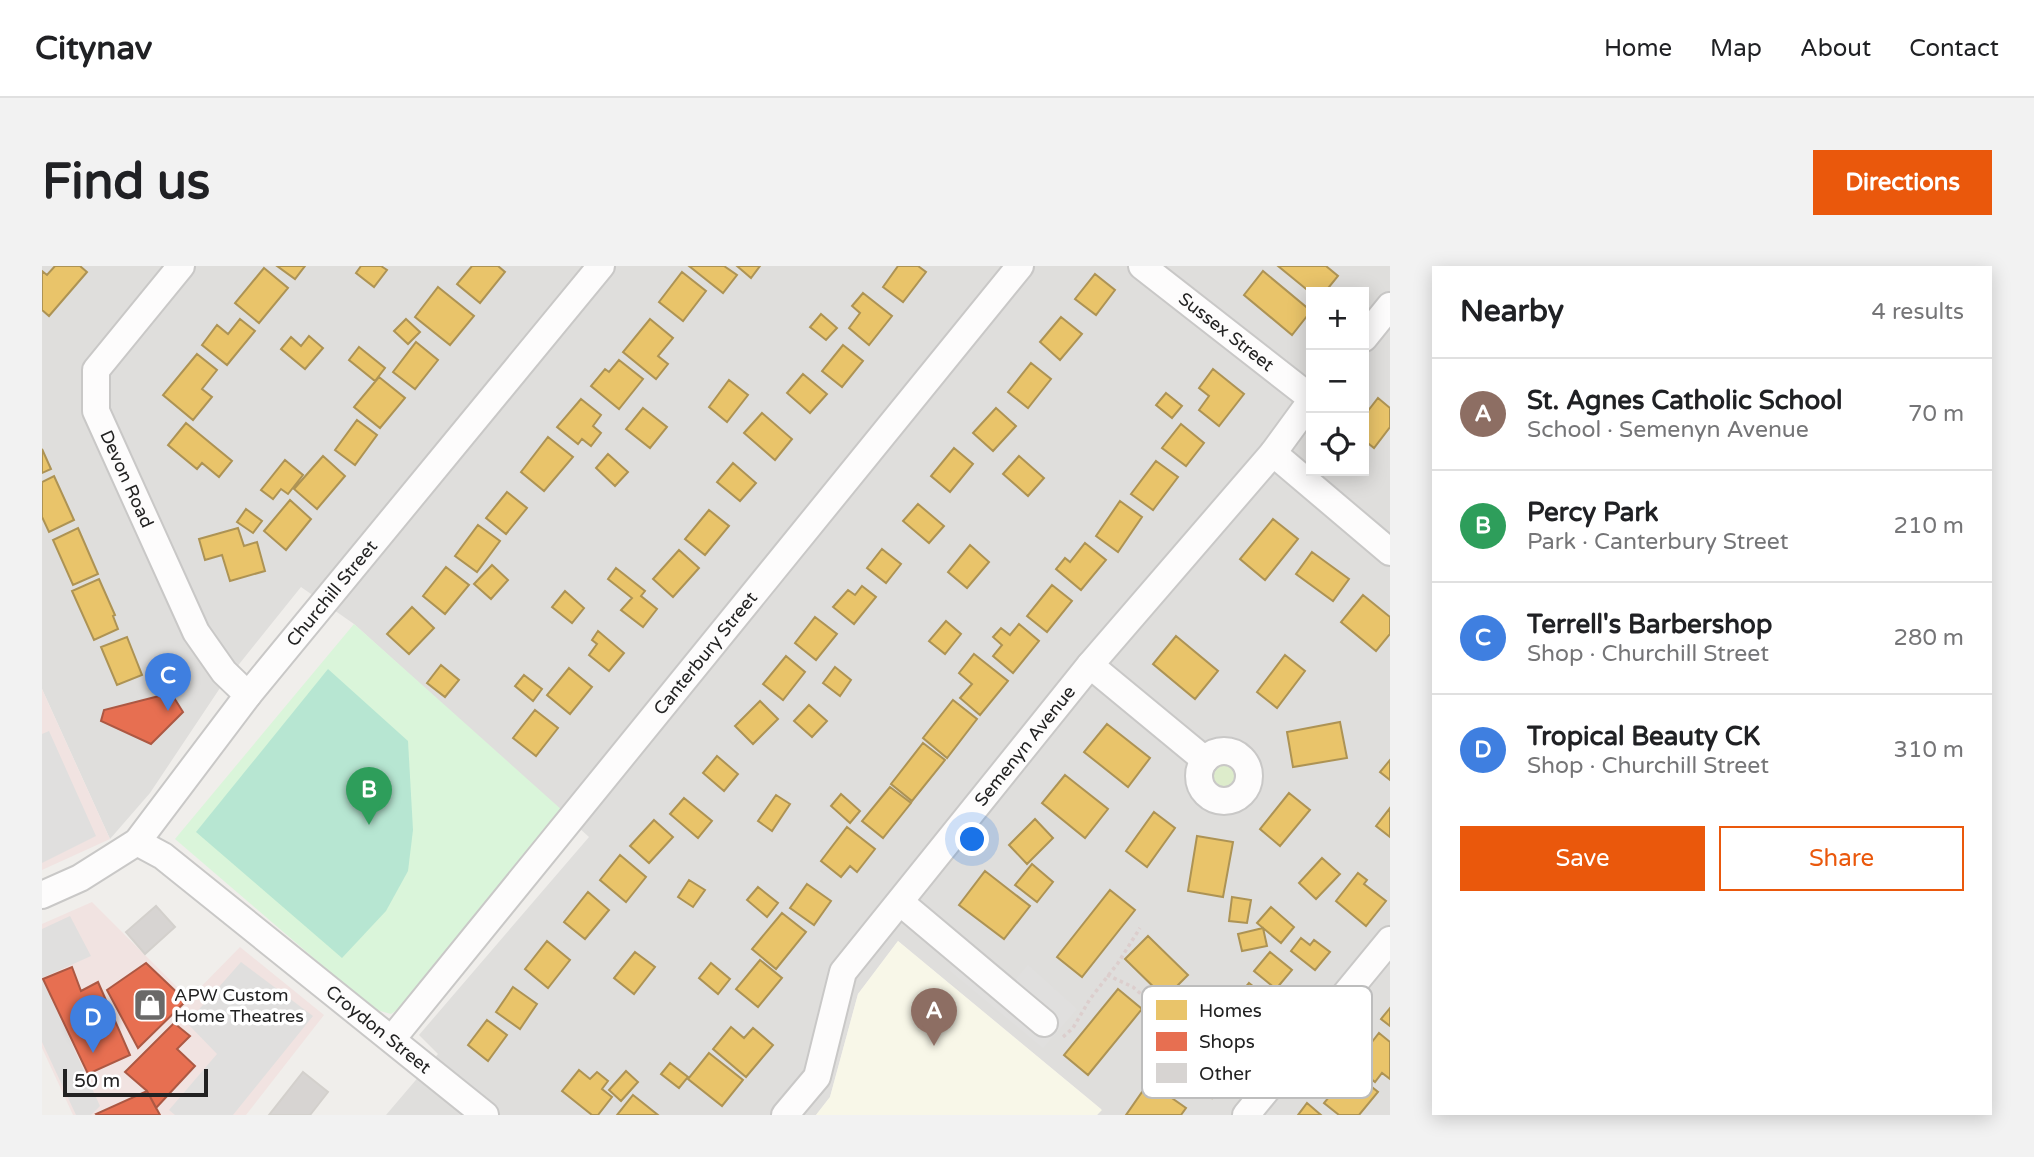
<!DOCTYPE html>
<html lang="en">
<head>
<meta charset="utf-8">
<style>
  body { margin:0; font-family:"Varela Round",sans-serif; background:#f2f2f2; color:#202124 }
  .controls { position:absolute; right:21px; top:21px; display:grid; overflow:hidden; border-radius:0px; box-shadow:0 4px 18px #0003 }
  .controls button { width:63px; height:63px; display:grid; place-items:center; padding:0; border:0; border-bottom:2px solid #e0e0e0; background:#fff; color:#202124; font:35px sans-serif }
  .scale { position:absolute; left:21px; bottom:18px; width:145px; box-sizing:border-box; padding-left:7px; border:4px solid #222; border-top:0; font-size:19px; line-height:24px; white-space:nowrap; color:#222; -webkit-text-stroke:5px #fff; paint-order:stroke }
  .you { position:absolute; left:931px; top:574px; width:24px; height:24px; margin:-18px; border:5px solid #fff; border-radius:50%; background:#1a73e8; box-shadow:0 0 0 10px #1a73e833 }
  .badge { display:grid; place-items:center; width:46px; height:46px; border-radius:50%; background:#ea580c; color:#fff; font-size:23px; font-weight:700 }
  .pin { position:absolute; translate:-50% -58px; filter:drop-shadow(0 2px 4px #0008) }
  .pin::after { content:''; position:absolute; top:37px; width:24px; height:21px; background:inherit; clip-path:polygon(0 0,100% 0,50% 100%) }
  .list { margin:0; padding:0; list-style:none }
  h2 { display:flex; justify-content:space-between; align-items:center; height:91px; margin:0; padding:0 28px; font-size:30px }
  h2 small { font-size:23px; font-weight:400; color:#757577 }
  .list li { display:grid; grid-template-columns:46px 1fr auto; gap:21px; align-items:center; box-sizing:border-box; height:112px; padding:0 28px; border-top:2px solid #e0e0e0 }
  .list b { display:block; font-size:26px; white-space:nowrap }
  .list p { margin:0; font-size:23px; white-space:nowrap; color:#757577 }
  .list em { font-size:23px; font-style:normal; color:#757577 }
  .actions { display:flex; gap:14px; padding:21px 28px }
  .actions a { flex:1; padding:16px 0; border:2px solid #ea580c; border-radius:0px; text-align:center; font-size:24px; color:#ea580c }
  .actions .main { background:#ea580c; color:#fff }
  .icon { flex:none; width:38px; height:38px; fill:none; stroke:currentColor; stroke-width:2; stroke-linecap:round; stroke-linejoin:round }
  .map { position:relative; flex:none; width:1348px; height:849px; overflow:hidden; border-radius:0px }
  header { display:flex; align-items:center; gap:42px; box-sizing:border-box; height:98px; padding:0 35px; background:#fff; border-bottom:2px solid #e0e0e0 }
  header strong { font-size:33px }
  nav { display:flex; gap:38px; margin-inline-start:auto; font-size:24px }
  .intro { display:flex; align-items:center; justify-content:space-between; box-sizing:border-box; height:168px; padding:0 42px }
  h1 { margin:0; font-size:49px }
  .button { padding:18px 32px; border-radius:0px; background:#ea580c; color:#fff; font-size:24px; font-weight:700 }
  main { display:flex; gap:42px; padding:0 42px }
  aside { flex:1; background:#fff; border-radius:0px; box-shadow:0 4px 18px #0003 }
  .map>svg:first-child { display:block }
  .residential { fill:#dfdedc; fill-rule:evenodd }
  .commercial { fill:#f1e3e1 }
  .education { fill:#f8f7e8 }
  .grass { fill:#ddeccb }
  .park { fill:#daf5da }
  .pitch { fill:#b7e6d2 }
  .parking { fill:#e0dfde }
  .homes { fill:#e9c46a; stroke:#ad9354; stroke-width:2 }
  .shops { fill:#e76f51; stroke:#ac5843; stroke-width:2 }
  .building { fill:#d7d4d2; stroke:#d3d0cc; stroke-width:2 }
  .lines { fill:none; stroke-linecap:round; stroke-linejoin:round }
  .minor-casing { stroke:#c9c8c7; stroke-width:30 }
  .path { stroke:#dccecd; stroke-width:3.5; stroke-dasharray:3.5 3.5; stroke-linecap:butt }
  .minor { stroke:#fdfcfc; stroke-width:26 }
  .labels { text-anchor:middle; stroke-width:7; stroke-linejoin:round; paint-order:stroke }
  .street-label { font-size:18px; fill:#222; stroke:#fff }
  .poi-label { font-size:18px; fill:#222; stroke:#fff; text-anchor:start }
  .key { fill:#fff; stroke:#bdbdbd; stroke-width:2 }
  .key-label { font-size:19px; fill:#222 }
</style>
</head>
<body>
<header>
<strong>Citynav</strong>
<nav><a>Home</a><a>Map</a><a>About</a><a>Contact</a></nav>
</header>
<div class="intro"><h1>Find us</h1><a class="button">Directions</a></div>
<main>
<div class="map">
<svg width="1348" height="849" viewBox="0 0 1348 849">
  <rect width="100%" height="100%" fill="#f0eeeb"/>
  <path class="residential" d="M0,0H1348V849H1055L1059,843L856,675L816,728L788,831L774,849H344L396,788L377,769L547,571L312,358L259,321L178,422L108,527L68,573L0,423ZM1269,26H1322V205H1269Z"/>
  <path class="commercial" d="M0,423L68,573L0,604Z
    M50,636L147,733L198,681L282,749L204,849H31L0,782V658Z"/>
  <path class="education" d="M856,675L1060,844L1055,849H774L788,831L816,728Z"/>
  <path class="grass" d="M1169 511a14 14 0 1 1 28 0a14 14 0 1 1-28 0Z"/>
  <path class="park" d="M312,358L521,545L372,733L349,748L331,743L133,573Z"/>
  <path class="pitch" d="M286,403L366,475L371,564L366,605L344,645L300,692L154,566Z"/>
  <path class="parking" d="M7,465L54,570L0,597V468Z
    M28,650L49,690L0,712L58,840L49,849H34L0,776V663Z
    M930,678L973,714L986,699L1035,743L1001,782L907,704Z
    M199,696L271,750L191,849H133L127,844L175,788L145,757Z"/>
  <path class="homes" d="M13,0H38L45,6L7,50L0,44V5L5,9Z
    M235,0H263L253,13Z
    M319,0H339L345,4L332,21L314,7Z
    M430,0H456L463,6L438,37L415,18Z
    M647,0H682L695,9L681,27Z
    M695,0H718L709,12Z
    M856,0H876L884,6L861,36L841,21Z
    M1236,0H1284L1296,10L1283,26L1269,27Z
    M222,2L246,22L217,57L193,37Z
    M1221,5L1269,45L1250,69L1202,29Z
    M640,6L664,25L641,55L617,36Z
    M1053,8L1073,24L1054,49L1033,33Z
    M396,21L432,50L408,79L373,51Z
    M821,27L850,50L827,79L807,62L818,47L810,40Z
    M779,48L795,62L784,74L768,61Z
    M1019,51L1040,68L1018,94L998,76Z
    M198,53L213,65L185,99L160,79L175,59L186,68Z
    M364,53L378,66L366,78L352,65Z
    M608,53L631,72L616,90L626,98L614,113L581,86Z
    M267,70L281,82L263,103L239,83L249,71L259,80Z
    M374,76L396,94L373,123L351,106Z
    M801,79L821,95L800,121L780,105Z
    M317,81L343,102L333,115L307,94Z
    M155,88L175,104L160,123L170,131L151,154L121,129Z
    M577,94L601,113L577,143L549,120L563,103L567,106Z
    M989,97L1009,113L986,142L966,126Z
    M1171,103L1202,128L1177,160L1157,144L1167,130L1157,122Z
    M761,108L785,128L768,147L745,127Z
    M337,111L363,132L338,162L312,141Z
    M687,114L706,129L685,156L667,141Z
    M1124,127L1140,140L1130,152L1114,139Z
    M1336,132L1348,142V161L1332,182L1322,174V150Z
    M539,133L559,149L551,160L559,167L549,180L540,173L536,178L515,161Z
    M601,142L625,161L608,182L584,163Z
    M954,142L974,160L951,185L931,167Z
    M720,147L750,173L733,194L702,167Z
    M315,154L335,169L313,199L293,184Z
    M144,157L190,195L177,211L160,197L155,203L126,179Z
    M1139,158L1162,177L1144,200L1120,182Z
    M506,171L531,191L502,225L479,206Z
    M912,182L931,198L908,226L889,210Z
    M0,183L9,203L0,207Z
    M566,188L586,206L573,220L554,202Z
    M281,190L303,210L275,243L252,223Z
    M977,190L1002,212L986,230L961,208Z
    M243,194L261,209L246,228L239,223L231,233L219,224Z
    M1114,195L1136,211L1111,244L1089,228Z
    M691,197L714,217L698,235L675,216Z
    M12,210L32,254L7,266L0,251V216Z
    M465,226L485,242L464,268L444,252Z
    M248,234L269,253L244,284L222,265Z
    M1078,235L1100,251L1076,286L1054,270Z
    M876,238L902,260L887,277L861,255Z
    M204,243L220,255L211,267L195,256Z
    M667,244L687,260L663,289L643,273Z
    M1231,253L1256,273L1223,314L1198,293Z
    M436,259L458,275L435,306L413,290Z
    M36,262L56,308L31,319L11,274Z
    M196,262L202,280L215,276L223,305L188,315L180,289L163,294L157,273Z
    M1043,277L1064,294L1039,324L1014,303L1023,292L1028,296Z
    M928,279L947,296L925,322L906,306Z
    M840,283L859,298L844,317L825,302Z
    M637,284L657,302L631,331L611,313Z
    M1270,286L1307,313L1291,335L1254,308Z
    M450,299L466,314L449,333L432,318Z
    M404,301L427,319L403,348L381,330Z
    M574,302L603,325L599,330L615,343L601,361L579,344L590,332L566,313Z
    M57,313L73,349L71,350L76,363L52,374L30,325Z
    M1010,319L1030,335L1005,366L985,350Z
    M820,320L834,331L812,358L791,341L806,324L813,329Z
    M523,325L542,342L530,357L510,341Z
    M1321,329L1348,351V368L1334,385L1299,356Z
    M370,341L392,362L367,388L345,368Z
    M773,351L795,368L774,394L753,377Z
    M904,355L919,368L903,388L887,375Z
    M977,358L997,375L971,407L951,390L960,379L951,371L959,362L968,369Z
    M556,365L582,387L567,405L547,389L555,378L550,374Z
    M1134,370L1176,405L1153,433L1111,398Z
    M85,371L100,409L75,419L59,381Z
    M932,388L966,415L938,449L918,432L930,418L917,407Z
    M1243,389L1263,405L1235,442L1215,426Z
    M744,390L763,406L741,434L721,418Z
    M399,399L417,414L403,431L385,417Z
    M793,401L809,414L798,430L781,417Z
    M527,402L550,421L528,448L505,429Z
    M482,409L500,423L491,435L473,420Z
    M911,434L935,453L905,492L881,472Z
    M718,435L736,453L711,478L693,460Z
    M767,439L785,455L770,471L752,455Z
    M493,444L516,462L494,490L471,472Z
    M1298,456L1305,492L1251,501L1245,466Z
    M1065,458L1108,492L1086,521L1042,486Z
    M881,477L903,494L870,535L849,518Z
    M675,490L696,508L682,525L661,507Z
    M1348,494V514L1338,506Z
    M1023,509L1066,543L1043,572L1000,537Z
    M848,521L869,537L841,572L820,555Z
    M1247,527L1268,544L1238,580L1218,563Z
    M799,528L818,545L808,557L789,540Z
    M734,529L748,538L730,565L716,555Z
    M642,532L670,555L656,572L628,548Z
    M1348,542V571L1334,560Z
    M1112,546L1133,562L1105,601L1084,585Z
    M993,553L1011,572L985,598L967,579Z
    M612,554L631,571L607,597L588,580Z
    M805,561L833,583L815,606L808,600L799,611L779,595Z
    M1155,570L1191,576L1181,631L1146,625Z
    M578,589L604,611L584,636L558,614Z
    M1280,592L1298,608L1274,633L1257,617Z
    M990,598L1011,616L995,636L973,619Z
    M943,605L988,640L962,673L917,639Z
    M1316,607L1325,614L1322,618L1344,635L1324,660L1294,635Z
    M647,614L663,624L651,641L636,631Z
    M765,618L789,635L772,659L748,642Z
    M716,621L736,637L725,651L705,634Z
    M1068,624L1093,644L1040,711L1015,691Z
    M546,626L567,644L543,673L522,656Z
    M1190,631L1209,634L1205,657L1187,655Z
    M1229,641L1252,661L1239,677L1215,657Z
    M740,647L764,666L734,703L710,683Z
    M1221,662L1225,680L1200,685L1196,668Z
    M1106,670L1146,709L1123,732L1083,693Z
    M1259,672L1268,679L1272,674L1288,686L1273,704L1249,685Z
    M505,675L528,694L506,722L483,703Z
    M593,686L613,701L592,728L572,712Z
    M1228,686L1250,704L1234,723L1212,705Z
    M718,694L740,712L716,741L694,723Z
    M669,697L688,713L676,728L657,712Z
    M1207,717L1227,733L1218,745L1224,750L1215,762L1188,740Z
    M471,721L495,738L478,763L454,746Z
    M1076,723L1100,743L1046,809L1022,789Z
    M1348,742V760L1339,753Z
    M445,754L465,769L446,795L426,779Z
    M689,761L702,772L711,762L731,779L704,811L671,783Z
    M1337,767L1348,776V813L1340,807L1333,816L1312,799Z
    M667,787L701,814L680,840L646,813Z
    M1147,789L1182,817L1170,832L1153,818L1145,828L1127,814Z
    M628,797L646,811L637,822L619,808Z
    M537,804L548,813L555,806L566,815L560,823L570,831L556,849H550L520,825Z
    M1309,804L1336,826L1317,849H1297L1282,837Z
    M584,805L596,816L579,835L567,824Z
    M1107,816L1144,842L1139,849H1084Z
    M591,829L616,849H575Z
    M1265,837L1279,849H1256Z"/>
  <path class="shops" d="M129,427L141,446L109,478L59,455L62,444Z
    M104,697L144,735L96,782L65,724Z
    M30,701L39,725L56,716L88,789L46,808L1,713Z
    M132,757L148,770L135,783L153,800L114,842L105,825L83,806Z
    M105,825L118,849H55L54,848Z"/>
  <path class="building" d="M114,640L133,661L103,688L84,666Z
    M261,806L286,826L268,849H227Z"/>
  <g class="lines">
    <defs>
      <g id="minor">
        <path id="s1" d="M139,0L54,104V145L154,366L182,406L206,429"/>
        <path id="s2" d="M1100,0L1269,132"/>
        <path d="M1322,72L1348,40"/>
        <path d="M1231,187L1348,286"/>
        <path d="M1048,399L1163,494"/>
        <circle cx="1182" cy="510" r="25"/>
        <path id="s3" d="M95,576L121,590L443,849"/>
        <path id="s4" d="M0,629L38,612L95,576L206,429L559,0"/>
        <path d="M858,636L1002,757"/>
        <path id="s5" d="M350,773L978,0"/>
        <path id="s6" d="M743,849L775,811L801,706L1048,399L1231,187L1269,135"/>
        <path d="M1204,849L1348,674"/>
      </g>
    </defs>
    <use href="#minor" class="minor-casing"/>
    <path class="path" d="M1065,709L1091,721L1109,737
      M1021,771L1031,762L1048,733L1076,697L1098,662"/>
    <use href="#minor" class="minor"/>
  </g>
  <defs>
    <symbol id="shop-square" viewBox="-11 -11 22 22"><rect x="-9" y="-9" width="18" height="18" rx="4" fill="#6a6968" stroke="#fff"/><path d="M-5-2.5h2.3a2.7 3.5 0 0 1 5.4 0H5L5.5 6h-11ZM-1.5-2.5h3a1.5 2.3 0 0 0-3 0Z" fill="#fff"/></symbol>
  </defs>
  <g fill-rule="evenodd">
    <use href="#shop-square" x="89" y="720" width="38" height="38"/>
  </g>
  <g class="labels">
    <g class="street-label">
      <text dy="6" stroke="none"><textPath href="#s2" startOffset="107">Sussex Street</textPath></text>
      <text dy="6" stroke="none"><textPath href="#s1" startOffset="250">Devon Road</textPath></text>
      <text dy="6" stroke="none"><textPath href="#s4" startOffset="425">Churchill Street</textPath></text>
      <text dy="6" stroke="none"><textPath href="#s5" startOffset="497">Canterbury Street</textPath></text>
      <text dy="6" stroke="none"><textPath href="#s6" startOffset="448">Semenyn Avenue</textPath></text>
      <text dy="6" stroke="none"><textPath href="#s3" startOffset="306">Croydon Street</textPath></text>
    </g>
    <g class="poi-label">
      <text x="132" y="735">APW Custom<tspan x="132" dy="21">Home Theatres</tspan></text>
    </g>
  </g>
  <rect x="1100" y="720" width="230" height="112" rx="10" class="key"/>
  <rect x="1114" y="734" width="31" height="20" fill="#e9c46a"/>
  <rect x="1114" y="766" width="31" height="19" fill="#e76f51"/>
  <rect x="1114" y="797" width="31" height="20" fill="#d7d4d2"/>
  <g class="key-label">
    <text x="1157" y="751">Homes</text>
    <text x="1157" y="782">Shops</text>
    <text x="1157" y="814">Other</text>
  </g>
</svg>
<div class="controls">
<button>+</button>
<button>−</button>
<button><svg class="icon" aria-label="locate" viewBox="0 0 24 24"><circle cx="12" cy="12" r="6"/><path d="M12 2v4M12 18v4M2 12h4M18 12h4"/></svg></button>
</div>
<div class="scale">50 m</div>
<div class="you"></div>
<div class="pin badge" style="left:892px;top:780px;background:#8d6e63">A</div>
<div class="pin badge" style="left:327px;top:559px;background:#2e9e5b">B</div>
<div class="pin badge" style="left:126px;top:445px;background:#3f7fe0">C</div>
<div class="pin badge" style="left:51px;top:787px;background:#3f7fe0">D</div>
</div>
<aside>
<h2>Nearby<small>4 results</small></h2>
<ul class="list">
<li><span class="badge" style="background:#8d6e63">A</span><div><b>St. Agnes Catholic School</b><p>School · Semenyn Avenue</p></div><em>70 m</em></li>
<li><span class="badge" style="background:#2e9e5b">B</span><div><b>Percy Park</b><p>Park · Canterbury Street</p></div><em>210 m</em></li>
<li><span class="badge" style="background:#3f7fe0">C</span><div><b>Terrell's Barbershop</b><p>Shop · Churchill Street</p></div><em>280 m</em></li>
<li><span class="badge" style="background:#3f7fe0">D</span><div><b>Tropical Beauty CK</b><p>Shop · Churchill Street</p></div><em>310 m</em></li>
</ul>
<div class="actions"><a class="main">Save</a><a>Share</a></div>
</aside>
</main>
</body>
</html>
